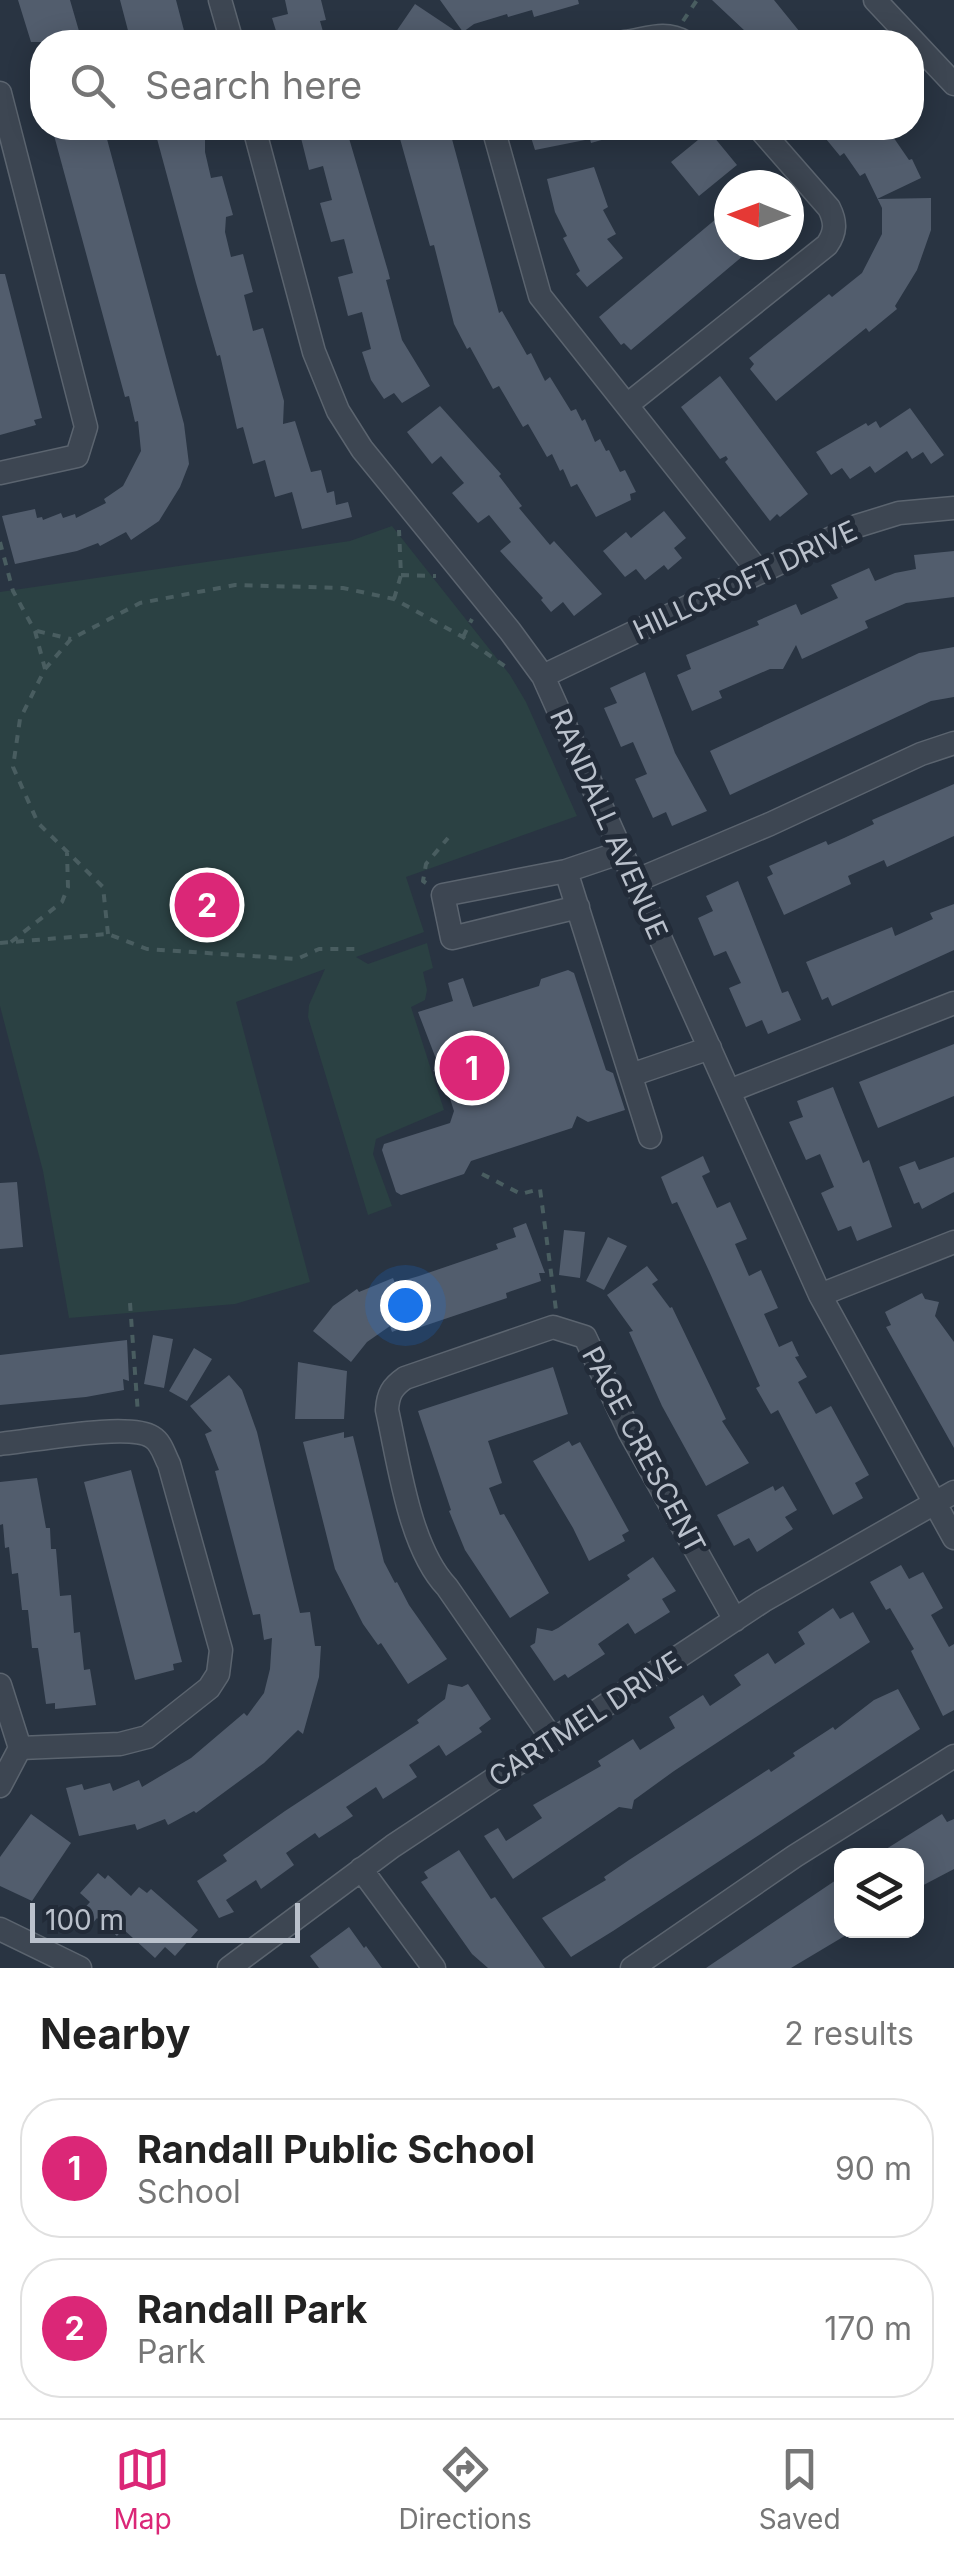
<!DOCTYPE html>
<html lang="en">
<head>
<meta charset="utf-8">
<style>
  body { margin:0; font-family:Inter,sans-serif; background:#f6f6f6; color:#222 }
  .controls { position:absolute; right:30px; bottom:30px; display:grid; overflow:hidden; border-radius:20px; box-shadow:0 5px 25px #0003 }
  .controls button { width:90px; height:90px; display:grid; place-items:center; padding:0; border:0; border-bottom:2px solid #e0e0e0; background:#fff; color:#222; font:50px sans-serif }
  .compass { position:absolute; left:714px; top:170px; width:90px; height:90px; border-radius:50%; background:#fff; box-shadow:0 5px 25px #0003; rotate:271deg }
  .scale { position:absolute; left:30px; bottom:25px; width:270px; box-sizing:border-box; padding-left:10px; border:5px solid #bac1cc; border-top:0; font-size:28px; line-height:35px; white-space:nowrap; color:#bac1cc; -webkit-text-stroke:8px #222b38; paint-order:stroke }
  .you { position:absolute; left:405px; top:1305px; width:35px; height:35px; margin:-25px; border:8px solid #fff; border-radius:50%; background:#1a73e8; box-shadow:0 0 0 15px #1a73e833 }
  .badge { display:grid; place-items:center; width:65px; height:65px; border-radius:50%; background:#db2777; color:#fff; font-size:32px; font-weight:700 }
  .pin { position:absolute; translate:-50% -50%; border:5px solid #fff; box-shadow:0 2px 10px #0006 }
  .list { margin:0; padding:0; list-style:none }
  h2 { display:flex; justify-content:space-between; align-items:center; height:130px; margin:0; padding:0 40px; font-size:42px }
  h2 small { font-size:32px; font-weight:400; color:#767676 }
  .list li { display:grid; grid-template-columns:65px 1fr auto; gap:30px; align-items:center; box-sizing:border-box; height:140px; margin:0 20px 20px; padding:0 20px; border:2px solid #e0e0e0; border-radius:40px }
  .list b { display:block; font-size:38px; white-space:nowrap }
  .list p { margin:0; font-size:32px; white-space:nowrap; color:#767676 }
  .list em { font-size:32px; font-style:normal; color:#767676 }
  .icon { flex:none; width:55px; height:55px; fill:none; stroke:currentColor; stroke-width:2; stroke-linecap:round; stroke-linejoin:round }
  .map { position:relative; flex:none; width:954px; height:1968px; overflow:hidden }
  .search { position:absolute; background:#fff; box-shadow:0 5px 25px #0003; left:30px; right:30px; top:30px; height:110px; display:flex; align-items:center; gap:25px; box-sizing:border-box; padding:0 35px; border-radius:40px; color:#767676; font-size:38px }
  .sheet { height:450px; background:#fff }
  nav { display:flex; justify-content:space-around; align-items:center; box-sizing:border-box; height:140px; border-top:2px solid #e0e0e0; background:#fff; font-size:28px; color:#767676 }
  nav a { display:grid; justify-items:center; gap:5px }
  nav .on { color:#db2777 }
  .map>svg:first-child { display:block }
  .green { fill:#2b4143 }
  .building { fill:#525d6d }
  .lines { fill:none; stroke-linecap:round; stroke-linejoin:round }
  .minor-casing { stroke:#5b646f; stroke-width:25 }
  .path { stroke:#495d60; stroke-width:4; stroke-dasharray:8 8; stroke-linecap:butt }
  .minor { stroke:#3d4652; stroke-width:22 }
  .labels { text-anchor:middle; stroke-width:10; stroke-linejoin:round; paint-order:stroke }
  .street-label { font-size:28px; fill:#bac1cc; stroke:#222b38 }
</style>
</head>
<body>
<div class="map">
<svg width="954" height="1968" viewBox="0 0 954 1968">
  <rect width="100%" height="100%" fill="#293442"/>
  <path class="green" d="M392,526L510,675L526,702L577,816L406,877L424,932L356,957L368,964L427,943L433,968L423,972L427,990L425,1000L411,1007L444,1110L376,1139L373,1154L392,1206L368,1215L308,1017L309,1005L325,969L236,1002L310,1282L235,1304L69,1318L43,1171L0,1006V592L350,541Z"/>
  <path class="building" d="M18,0H70L81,38L62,42H31Z
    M120,0H176L187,42H131Z
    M285,0H321L326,20L320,21L326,42H293L290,30L277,34L272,18L288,14Z
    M440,0H578L579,4L534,17L532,10L508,17L507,14L474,24L463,32Z
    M712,0H774L808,42H732L745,31Z
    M415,4L460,34L448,42H389Z
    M52,128H104L184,424L189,464L180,487L159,521L131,540L126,532L100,546L98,543L77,551L15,564L2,516L35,509L37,518L42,517L43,520L61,513L63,518L75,514L76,518L106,503L104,499L123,486L141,451L138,421L135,422L129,396L125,397Z
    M184,128H205V152L211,178L222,176L233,215L226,217L225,232L231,257L243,254L253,292L244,295L253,331L263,328L284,401L283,424L295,421L311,472L321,470L327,493L334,491L336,505L348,502L352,517L302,529L292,492L275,497L265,460L253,464L243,427L237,429L220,355L217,356L196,283L156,135Z
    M308,128H346L388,271L390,279L386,280L402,340L430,386L402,403L394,393L384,399L371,380L362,352L371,349L362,312L348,316L338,277L353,273L344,239L331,242L320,203L332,200L323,166L309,170L299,130Z
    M397,128H449L499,313L502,311L527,355L531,353L545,381L550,377L571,411L576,409L582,421L585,419L595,442L600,439L606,451L609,450L620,472L625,470L636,492L630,494L631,500L596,517L577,484L571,487L563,469L560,471L552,454L547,457L528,424L523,427L499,386L493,389L470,347L467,349L454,324L434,245L430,246Z
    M528,128H630V132L591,143L590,139L535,150Z
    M817,128H887L909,160L912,159L921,178L877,199L931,198V230L917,270L895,306L897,309L869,332L866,328L776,401L750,369L754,364L749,358L829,294L832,297L862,273L882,234V208L865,173L860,176L844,153L840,156Z
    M709,131L737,165L699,196L671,162Z
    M594,167L608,207L603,210L616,234L607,239L623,258L587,287L576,274L580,271L563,238L567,236L555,212L547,179Z
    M729,208V245H756L631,350L624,343L621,345L599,317Z
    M0,274H5L42,418L34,420L36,425L0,435Z
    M720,376L808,494L780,517L777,514L770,521L725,462L728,459L726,456L720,459L681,407Z
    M440,406L501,474L499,476L522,506L519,508L550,545L554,541L602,594L574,616L563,602L551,612L541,600L543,598L500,551L511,542L489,515L478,523L452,493L464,483L441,456L432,464L407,432Z
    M910,408L944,455L931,464L923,452L912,459L907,451L875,473L870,466L850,479L842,468L831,475L816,452L866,423L868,426L876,421L880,428Z
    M664,511L686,538L674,548L682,558L668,570L664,565L645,580L636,569L625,577L603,551L626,532L631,538Z
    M954,551V597L906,603L865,621L868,628L802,659L796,645L783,669H770L719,691L722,698L692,711L677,675L691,669L686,655L759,625L757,621L796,604L801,615L838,598L831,585L869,568L875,581L895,573L916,569L914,555Z
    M954,647V697L931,701L730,795L710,751L919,653Z
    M645,672L675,753L707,811L672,826L666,812L653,818L635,779L647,774L633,742L621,747L604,708L617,703L610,688Z
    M954,784V836L887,867L884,860L848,876L851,884L784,915L767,877L773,874L769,866L826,841L828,845L844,838L874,824L872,820Z
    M738,881L782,993L788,991L801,1020L768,1034L762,1020L746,1027L729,988L741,983L726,951L714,956L698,918L713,911L706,896Z
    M954,904V950L832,1006L828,997L822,1000L806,962L892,927L895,936L933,919L930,913Z
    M568,970L574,973L606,1070L613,1073L625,1110L588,1122L577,1116L572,1128L471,1161L464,1174L401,1195L396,1192L382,1150L384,1144L450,1123L454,1111L442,1074L433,1071L438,1064L418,1012L453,1001L448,983L463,978L473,1007L539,986L541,979Z
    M954,1044V1096L878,1128L859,1082Z
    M833,1087L863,1163L869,1160L892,1227L857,1241L851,1226L838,1231L821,1193L834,1187L820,1154L806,1160L789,1122L803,1117L797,1101Z
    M703,1156L710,1172L702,1176L717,1208L730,1202L747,1239L735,1244L749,1276L761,1270L778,1308L764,1314L779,1347L792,1341L799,1356L795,1357L807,1377L798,1382L816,1414L831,1406L869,1475L855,1483L863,1498L833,1515L778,1410L771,1414L756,1388L760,1386L709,1271L677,1202L672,1204L661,1177Z
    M954,1157V1192L922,1209L919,1202L914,1204L899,1167L915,1161L919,1170Z
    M17,1182L23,1247L0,1249V1183Z
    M526,1223L545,1273H539L541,1281L506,1293L507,1298L418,1328L416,1322L392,1332L390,1326L367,1342L351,1362L313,1331L333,1306L357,1289L359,1292L393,1278L395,1283L419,1276L498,1249L496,1244L516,1237L513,1228Z
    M564,1230L585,1232L580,1278L559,1275Z
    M608,1237L627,1246L604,1290L586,1281Z
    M647,1266L658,1280L652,1284L670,1308L672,1307L726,1419L722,1421L749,1463L706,1486L662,1406L629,1332L633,1331L607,1295Z
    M922,1293L925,1299L939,1302L935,1316L954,1342V1448L886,1327L891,1325L885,1312Z
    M153,1335L173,1339L164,1388L144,1384Z
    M127,1340L129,1381L123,1379L124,1390L86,1397L0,1405V1355Z
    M194,1348L212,1359L187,1401L169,1391Z
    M298,1362L347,1371L344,1419H295Z
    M553,1367L568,1414L488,1441L502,1483L489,1488L500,1515L504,1514L549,1593L510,1618L465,1550L449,1511L451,1510L418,1411Z
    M229,1375L242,1390L257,1432L300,1613L310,1612L315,1646H321L319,1677L303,1734L298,1730L264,1763L196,1813L194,1811L168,1825L165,1819L137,1830L135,1824L79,1836L66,1788L82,1784L84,1790L110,1783L113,1791L139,1780L142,1787L191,1758L244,1713L247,1716L264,1693L270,1669L272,1638L264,1640L260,1614L253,1615L215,1471L219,1470L205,1434L212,1431L190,1406Z
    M344,1432V1438L353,1436L384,1562L395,1583L397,1582L409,1605L447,1659L408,1684L381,1643L378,1645L363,1624L335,1569L303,1442Z
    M569,1441L572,1446L580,1442L629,1531L622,1535L625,1541L589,1561L573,1528L533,1461Z
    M131,1470L182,1662L173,1664L174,1670L135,1680L84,1482Z
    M37,1478L46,1528H50L51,1549H56L60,1596L71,1595L74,1633L80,1632L84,1670L90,1669L96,1705L55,1709V1703L46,1704L38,1648H32L28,1610H22L18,1573L12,1574L9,1547L5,1548L3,1524L0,1525V1482Z
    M773,1486L775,1491L783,1486L797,1510L785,1517L793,1529L757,1552L749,1538L734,1546L717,1515Z
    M653,1557L676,1591L662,1599L670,1612L635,1634L628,1623L598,1644L605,1654L568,1678L565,1674L554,1681L530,1646L535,1643L537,1628L552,1631L558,1628L630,1579L627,1575Z
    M901,1565L909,1579L923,1572L943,1608L931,1615L949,1647L954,1644V1710L943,1716L911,1651L914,1649L890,1608L886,1610L870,1582Z
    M833,1608L840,1619L853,1612L870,1642L674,1771L634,1800L632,1809L619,1807L513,1879L484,1836L498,1828L506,1841L542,1818L533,1805L601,1766L598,1761L633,1739L640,1750L675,1728L669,1717L703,1695L710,1706L741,1685L734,1675L768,1653L775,1664L805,1644L798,1632Z
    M448,1684L462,1687L468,1684L491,1719L479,1728L482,1732L446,1756L439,1745L409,1765L417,1777L383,1799L376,1787L346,1807L353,1816L319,1838L315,1833L286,1853L294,1865L261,1889L256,1880L226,1900L234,1912L219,1918L197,1881L227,1861L223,1855L285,1811L419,1723L417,1720L445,1699Z
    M898,1689L920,1729L613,1931L571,1957L542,1918L606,1880L604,1877L629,1860L769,1769L771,1772L795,1756L793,1753L833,1727L835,1730L874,1700Z
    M31,1814L71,1843L32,1901L0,1886V1857Z
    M942,1814L947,1822L954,1819V1869L916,1889V1856H875Z
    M459,1850L491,1899L495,1897L545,1968H488L472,1954L421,1882L428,1878L424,1872Z
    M98,1873L105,1879L108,1875L131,1896L139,1887L147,1893L151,1889L198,1930L175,1956L165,1947L155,1958L123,1929L117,1936L97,1918L92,1924L80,1913L90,1902L80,1893Z
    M842,1876V1930L848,1934L791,1968H706Z
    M349,1927L364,1948L366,1946L382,1968H319L310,1956Z"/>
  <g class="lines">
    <defs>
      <path id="minor" d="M220,0L232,42
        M875,0L954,84
        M625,42C647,39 665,30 685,42
        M0,93L86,427L77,456L0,473
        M254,128L314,352L338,411L362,449L510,631L543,676L820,1295L954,1538
        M493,128L540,296L759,572
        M627,405L827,245C836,232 836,222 829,208L759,128
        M543,676L857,526L899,513L954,508
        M622,852L566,871L650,1137
        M566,871L443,895L452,938L578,907
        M635,881L770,824L921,754L954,743
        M631,1075L710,1048
        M729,1091L954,1003
        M820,1295L954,1242
        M0,1444C33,1441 129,1422 152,1437C162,1443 164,1455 169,1464L221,1650L218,1674L209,1688L147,1737L120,1744L20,1748
        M0,1685L20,1748L0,1786
        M553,1740L447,1587C409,1547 399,1463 387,1410C388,1394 392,1387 405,1378L553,1327L585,1337L630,1433L735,1620
        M361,1869L434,1968
        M0,1929L80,1968
        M229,1968L393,1846L763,1601L954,1492
        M632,1968L795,1856L954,1756"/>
    </defs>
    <use href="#minor" class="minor-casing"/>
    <path class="path" d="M683,21L697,0
      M0,542L13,591L35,631L45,669
      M401,575L436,576
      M394,599L401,575L399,530
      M37,631L71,639
      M463,637L472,619
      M426,883L423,881L426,864L448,838
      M108,934L103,887L38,823L13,767L20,719L45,669L71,639L140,603L235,585L343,588L394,599L463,637L509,669
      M11,942L62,902L68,887L67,853
      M0,943L108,934L147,949L297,959L319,949H360
      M482,1174L521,1194L540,1189L556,1310
      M130,1303L138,1414"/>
    <use href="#minor" class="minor"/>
  </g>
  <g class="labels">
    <g class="street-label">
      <text transform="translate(745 580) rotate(-25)" y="10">HILLCROFT DRIVE</text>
      <text transform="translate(609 824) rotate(66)" y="10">RANDALL AVENUE</text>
      <text transform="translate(644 1450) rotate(62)" y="10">PAGE CRESCENT</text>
      <text transform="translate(585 1719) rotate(-33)" y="10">CARTMEL DRIVE</text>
    </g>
  </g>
</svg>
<div class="controls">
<button><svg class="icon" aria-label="layers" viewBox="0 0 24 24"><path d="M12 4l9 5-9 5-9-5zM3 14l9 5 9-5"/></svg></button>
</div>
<svg class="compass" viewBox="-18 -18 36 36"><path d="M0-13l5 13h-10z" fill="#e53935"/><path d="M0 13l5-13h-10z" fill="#767676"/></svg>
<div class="scale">100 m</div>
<div class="you"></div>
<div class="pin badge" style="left:472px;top:1068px">1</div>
<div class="pin badge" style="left:207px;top:905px">2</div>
<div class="search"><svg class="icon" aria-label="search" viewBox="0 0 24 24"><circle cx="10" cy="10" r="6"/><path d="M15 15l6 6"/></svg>Search here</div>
</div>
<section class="sheet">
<h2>Nearby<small>2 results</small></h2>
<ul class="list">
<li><span class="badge">1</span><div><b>Randall Public School</b><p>School</p></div><em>90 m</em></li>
<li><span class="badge">2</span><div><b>Randall Park</b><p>Park</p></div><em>170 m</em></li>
</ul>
</section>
<nav>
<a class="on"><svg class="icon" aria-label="map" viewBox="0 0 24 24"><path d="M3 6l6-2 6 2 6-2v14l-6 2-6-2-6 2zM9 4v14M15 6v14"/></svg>Map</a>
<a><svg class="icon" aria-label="directions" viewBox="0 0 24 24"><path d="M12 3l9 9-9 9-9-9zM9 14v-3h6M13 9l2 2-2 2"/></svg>Directions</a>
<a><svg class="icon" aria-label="saved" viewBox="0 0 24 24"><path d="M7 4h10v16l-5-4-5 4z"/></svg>Saved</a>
</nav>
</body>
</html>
